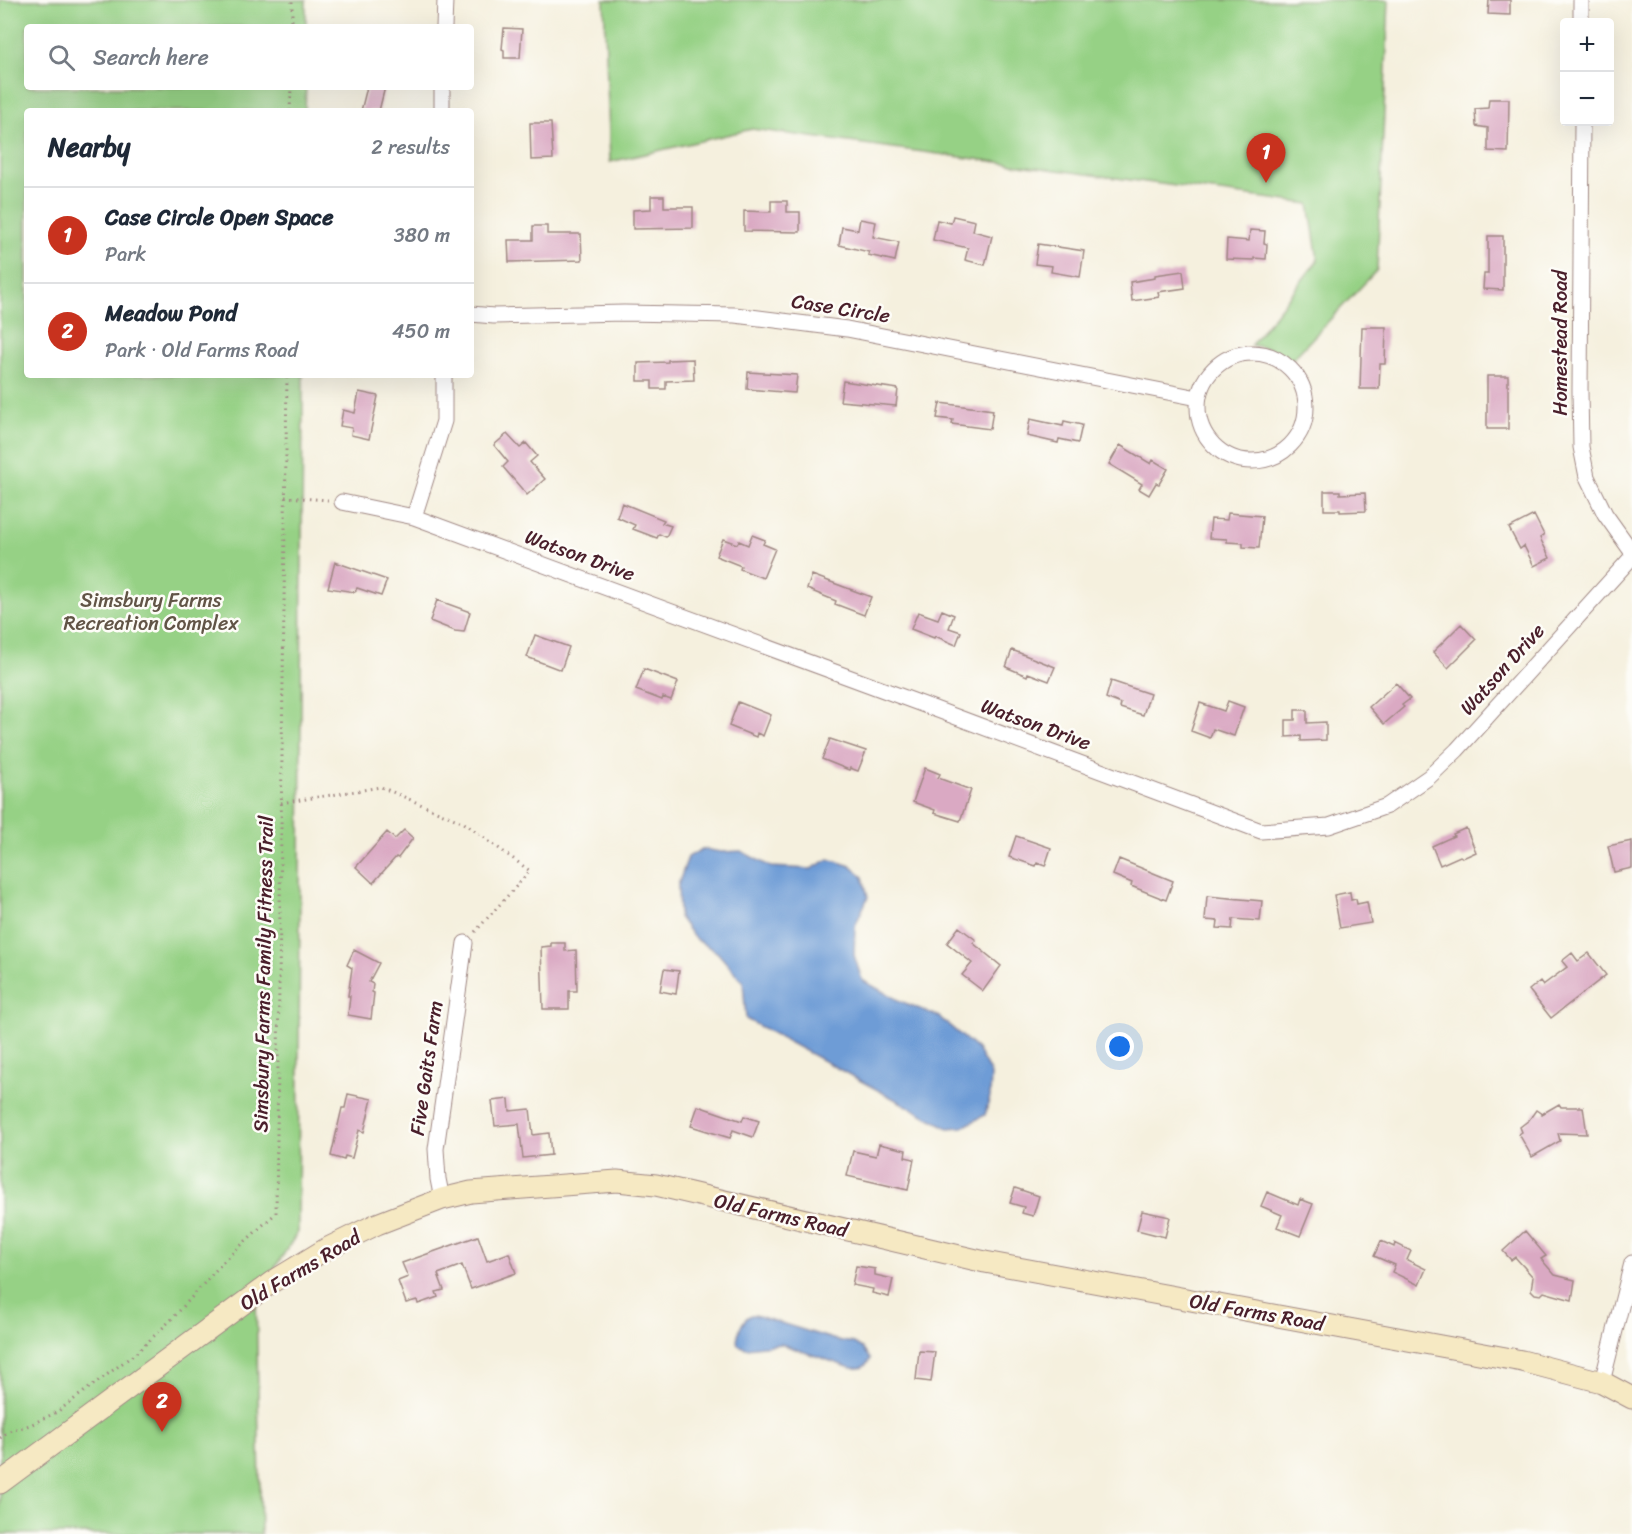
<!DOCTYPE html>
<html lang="en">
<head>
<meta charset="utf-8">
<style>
  body { margin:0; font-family:Sriracha,sans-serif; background:#f2f2f3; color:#1f2937 }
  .controls { position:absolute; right:18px; top:18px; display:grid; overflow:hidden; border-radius:6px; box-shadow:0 6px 24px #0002 }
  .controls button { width:54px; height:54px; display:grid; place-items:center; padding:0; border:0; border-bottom:2px solid #e0e1e3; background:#fff; color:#1f2937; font:30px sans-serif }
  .you { position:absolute; left:1120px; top:1047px; width:21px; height:21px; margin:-15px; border:4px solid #fff; border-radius:50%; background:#1a73e8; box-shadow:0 0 0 9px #1a73e833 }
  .badge { display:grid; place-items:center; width:39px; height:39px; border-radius:50%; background:#c8321e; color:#fff; font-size:20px; font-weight:700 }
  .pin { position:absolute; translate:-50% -50px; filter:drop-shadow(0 2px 3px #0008) }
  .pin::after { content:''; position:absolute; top:32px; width:21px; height:18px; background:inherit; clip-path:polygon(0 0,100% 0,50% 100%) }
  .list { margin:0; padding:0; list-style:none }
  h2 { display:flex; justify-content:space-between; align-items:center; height:78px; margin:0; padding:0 24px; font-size:26px }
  h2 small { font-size:20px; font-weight:400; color:#747a83 }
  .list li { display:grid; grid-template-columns:39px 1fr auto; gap:18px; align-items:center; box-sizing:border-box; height:96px; padding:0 24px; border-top:2px solid #e0e1e3 }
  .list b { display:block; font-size:22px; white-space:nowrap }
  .list p { margin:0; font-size:20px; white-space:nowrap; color:#747a83 }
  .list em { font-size:20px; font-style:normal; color:#747a83 }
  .icon { flex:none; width:33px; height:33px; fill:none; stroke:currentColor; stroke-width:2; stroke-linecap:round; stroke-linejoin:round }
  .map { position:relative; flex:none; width:1632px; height:1534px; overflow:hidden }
  .search { position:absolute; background:#fff; box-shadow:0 6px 24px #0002; left:24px; top:24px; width:450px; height:66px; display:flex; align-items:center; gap:15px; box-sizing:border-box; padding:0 21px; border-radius:6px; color:#747a83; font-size:22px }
  .panel { position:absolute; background:#fff; box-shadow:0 6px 24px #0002; left:24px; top:108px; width:450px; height:270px; border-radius:6px }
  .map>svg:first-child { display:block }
  .green { fill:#96d185; stroke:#707858; stroke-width:1.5 }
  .water { fill:#6e9cd6; stroke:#5c5e80; stroke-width:1.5 }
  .building { fill:#daa9c3 }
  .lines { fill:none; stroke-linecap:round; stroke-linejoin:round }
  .street-casing { stroke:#a08884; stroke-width:17 }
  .secondary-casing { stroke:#a08884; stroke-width:23 }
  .path { stroke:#a08884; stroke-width:3; stroke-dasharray:1.5 4.5; stroke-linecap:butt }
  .street { stroke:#fff; stroke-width:15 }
  .secondary { stroke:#f6e9c3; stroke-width:21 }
  .labels { text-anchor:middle; stroke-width:5; stroke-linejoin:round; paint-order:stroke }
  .street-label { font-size:20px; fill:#4a1f2b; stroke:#fdfcf7 }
  .park-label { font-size:20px; fill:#615446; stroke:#fdfcf7 }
</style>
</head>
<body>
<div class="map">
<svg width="1632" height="1534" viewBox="0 0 1632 1534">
  <rect width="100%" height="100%" fill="#fdfcf7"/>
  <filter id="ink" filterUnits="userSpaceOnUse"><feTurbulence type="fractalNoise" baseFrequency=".0167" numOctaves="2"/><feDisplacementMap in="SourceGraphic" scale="12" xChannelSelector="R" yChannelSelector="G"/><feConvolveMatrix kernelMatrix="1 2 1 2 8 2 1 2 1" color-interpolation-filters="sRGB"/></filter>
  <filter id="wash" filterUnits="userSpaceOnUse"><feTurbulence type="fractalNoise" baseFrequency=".008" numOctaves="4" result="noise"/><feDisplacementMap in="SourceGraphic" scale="24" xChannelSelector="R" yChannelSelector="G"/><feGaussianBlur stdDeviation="1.35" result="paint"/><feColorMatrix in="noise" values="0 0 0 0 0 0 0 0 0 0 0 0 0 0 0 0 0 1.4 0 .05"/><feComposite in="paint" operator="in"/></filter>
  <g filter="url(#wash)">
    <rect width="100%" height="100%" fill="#f5f0de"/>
    <path class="green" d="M0,0H306V27H27V87H306L305,111H27V375H303L298,1232L256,1297L261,1534H0Z
      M604,0H1389L1377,270L1289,363L1272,349L1251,345L1318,260L1309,204L752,129L610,162Z"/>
    <path class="water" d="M702,849L722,852L741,851L771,867L811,869L829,859L851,866L863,877L868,897L855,926L854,955L862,980L898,1000L939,1017L977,1049L991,1074L990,1097L985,1115L963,1127L948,1128L746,1019L743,982L717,952L695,939L679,917L678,885L688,857Z
      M751,1315H755L836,1340L854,1343L862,1348L870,1359C865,1368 861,1369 851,1368L781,1344L746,1348L738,1345C735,1336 742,1320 751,1315Z"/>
    <g id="blocks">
      <path class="building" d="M1489,0H1510V15L1488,14Z
        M504,28L522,29L520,58H504V50L502,49Z
        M367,87H385L379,111H361Z
        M1489,99H1509L1508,152L1488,151V128L1476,126L1475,109L1488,108Z
        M530,123H551L553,159L531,160Z
        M651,196H664V207H693V228L633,229V210L651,209Z
        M771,201H787V212H800V232L744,231V211L771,212Z
        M953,216L975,221L973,231L992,236L985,265L965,260L968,248L933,240L937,220L951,223Z
        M860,219L876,222L873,237L899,242L895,261L868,255L869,252L839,245L842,227L858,230Z
        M533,226H547V234H581L582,260L509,262L508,240H533Z
        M1250,230L1265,231L1264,243L1267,244L1266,259L1254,258V260L1226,259L1227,239L1249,241Z
        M1488,236H1503V290L1483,289L1484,274H1488Z
        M1038,244L1084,251L1080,277L1051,272L1052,266L1035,264Z
        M1183,271L1185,288L1158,292L1159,297L1132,301L1130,282L1155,278V275Z
        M1362,327H1386L1385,364H1380L1379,389H1360Z
        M693,359L694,380L666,381V389H652V381H638V363L668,362V360Z
        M748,372L797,375L795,393L747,389Z
        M1487,376H1508V429H1487Z
        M843,381L898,389L896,406L840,401Z
        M359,392L378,396L369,439L351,435L352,428L340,426L343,410L355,413Z
        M940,403L993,410L990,429L952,424L953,420L937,418Z
        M1030,419L1063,426L1064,421L1082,425L1078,443L1059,439L1058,443L1027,436Z
        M507,434L520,448L526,443L537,456L530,462L545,479L527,495L503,467L508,462L494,445Z
        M1120,445L1151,464L1153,460L1168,469L1159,484L1156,483L1149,495L1139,489L1142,484L1109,464Z
        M1324,491H1340V494L1365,493L1366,511L1340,512V510H1324Z
        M622,503L664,520L662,523L671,526L666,537L659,534L657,538L633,529L635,525L617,517Z
        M1228,513L1262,516L1259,548L1243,547V543L1227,542V539L1209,538L1211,519L1227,520Z
        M1534,515L1544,535L1540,538L1550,558L1534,566L1524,546L1520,549L1509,528Z
        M752,535L765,540L763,544L775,549L763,578L740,569L741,566L716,556L723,539L737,544L739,541L748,545Z
        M335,562L387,580L381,596L357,588L355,592L328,588Z
        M812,575L871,597L864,615L835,604L836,601L807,589Z
        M437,600L470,612L464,632L455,631L430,621Z
        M942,610L954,615L949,628L961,632L956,645L935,636L934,638L911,629L918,612L938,619Z
        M1461,624L1476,640L1448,668L1433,652Z
        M535,635L569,647L561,670L527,657Z
        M1012,650L1055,667L1049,681L1028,673L1027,676L1006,667Z
        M644,669L678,682L671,700L663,697L662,700L636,690Z
        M1111,681L1150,694L1143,715L1120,708L1121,704L1106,698Z
        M1396,683L1410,699L1402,705L1404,707L1384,724L1369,707Z
        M1228,701L1244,707L1234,736L1213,729L1210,738L1191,731L1200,703L1224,711Z
        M738,702L771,715L763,736L757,733L756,737L729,726Z
        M1295,710H1307V723L1326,722V740L1301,741V736L1286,737V720H1295Z
        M830,739L866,751L858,771L850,768L849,770L822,759Z
        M925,768L940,774L938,778L971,790L960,821L934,813L935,810L913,802Z
        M1466,828L1476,852L1463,858L1460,856L1440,865L1432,846L1454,836L1453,834Z
        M404,830L413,838L398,858L396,857L373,883L356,867L387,832L395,839Z
        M1016,836L1051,848L1045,866L1037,863L1036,866L1009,857Z
        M1632,841V868L1614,872L1608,846Z
        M1119,859L1173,881L1166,900L1131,886L1132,883L1113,875Z
        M1350,892L1351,900L1356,899L1357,904L1367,902L1371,923L1340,928L1334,895Z
        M1207,896L1262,901L1260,921L1233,919L1232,929L1217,928L1218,921L1205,920Z
        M959,927L976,940L973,943L1001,966L983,991L962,975L972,963L947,943Z
        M551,943H565V951L576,950L577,991H569V1009H543L541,947L551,946Z
        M354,950L379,963L369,982L373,984L372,992L374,993L371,1019L348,1015L350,996H348L352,968L347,965Z
        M1572,953L1578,961L1589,953L1606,975L1551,1018L1529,990L1540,981L1543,985L1567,967L1562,961Z
        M664,969L679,971L676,994L660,991Z
        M348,1094L372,1099L364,1132L359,1130L352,1158L345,1156L344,1160L331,1156L342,1108H345Z
        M509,1099L510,1111L530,1109L533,1135L549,1133L551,1155L523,1158L519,1124L495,1126L492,1101Z
        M1559,1104L1561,1107H1583L1587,1134L1558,1133L1560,1141L1532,1157L1519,1134L1522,1132L1520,1127L1529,1120L1536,1110L1542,1114Z
        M698,1106L742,1121L744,1116L759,1121L753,1137L733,1130L730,1138L691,1126Z
        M879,1144L906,1150L905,1157L914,1159L908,1190L847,1176L853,1151L876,1156Z
        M1015,1188L1039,1196L1033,1216L1022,1213L1024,1207L1010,1203Z
        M1267,1192L1298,1205L1300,1199L1313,1204L1300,1236L1277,1227L1282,1215L1261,1206Z
        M1142,1211L1170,1217L1165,1237L1137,1230Z
        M1525,1231L1546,1256L1541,1259L1555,1275L1575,1280L1572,1300L1544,1292L1541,1295L1535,1294L1531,1290L1533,1277L1515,1257L1511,1260L1503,1251Z
        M478,1236L487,1261L509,1253L516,1273L471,1289L462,1265L438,1274L444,1290L436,1292L438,1297L418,1304L417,1300L406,1303L398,1281L408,1277L402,1263Z
        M1381,1241L1394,1247L1395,1243L1411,1251L1407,1260L1426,1269L1419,1285L1392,1272L1395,1265L1374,1256Z
        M856,1266L875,1269V1275L893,1279L889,1297L872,1293L873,1289L852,1285Z
        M919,1351L935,1352L931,1382L916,1380Z"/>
    </g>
  </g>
  <g filter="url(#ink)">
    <use href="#blocks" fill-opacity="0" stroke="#a08884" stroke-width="1.5"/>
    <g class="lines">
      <defs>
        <path id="street" d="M1581,22V0
          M444,27L445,0
          M442,87V111
          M1582,122L1580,391L1581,447L1587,477L1605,514L1632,552
          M471,314L494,316L624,313L735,315L847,329L1198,398
          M1198 407a54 54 0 1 1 108 0a54 54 0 1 1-108 0Z
          M342,502L414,517L927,706L1261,831L1329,826L1387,806L1429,777L1457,750L1632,557
          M414,517L444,421V375
          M442,1199L438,1179L436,1149L465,943
          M1602,1382L1632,1263"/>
        <path id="secondary" d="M0,1483L272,1282L326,1249L377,1224L442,1199L471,1192L617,1181L656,1185L985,1262L1522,1361L1602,1382L1632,1398"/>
      </defs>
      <use href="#street" class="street-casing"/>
      <use href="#secondary" class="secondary-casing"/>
      <path class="path" d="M292,27V0
        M290,111L291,87
        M285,497L328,500
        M281,803L381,787L464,823L530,871L474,933
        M0,1438L9,1431L30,1425L57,1412L136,1353L173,1318L224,1261L276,1213L287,375"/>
      <use href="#street" class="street"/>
      <use href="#secondary" class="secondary"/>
    </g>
  </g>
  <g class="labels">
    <g class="street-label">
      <text transform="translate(841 308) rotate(9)" y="7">Case Circle</text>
      <text transform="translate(1560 343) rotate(-90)" y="7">Homestead Road</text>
      <text transform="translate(580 555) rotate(20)" y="7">Watson Drive</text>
      <text transform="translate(1502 669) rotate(-48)" y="7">Watson Drive</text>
      <text transform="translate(1036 724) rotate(20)" y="7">Watson Drive</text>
      <text transform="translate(263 974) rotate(-89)" y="7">Simsbury Farms Family Fitness Trail</text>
      <text transform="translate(426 1068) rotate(-82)" y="7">Five Gaits Farm</text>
      <text transform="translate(781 1215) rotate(13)" y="7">Old Farms Road</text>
      <text transform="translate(300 1270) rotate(-31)" y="7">Old Farms Road</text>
      <text transform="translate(1257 1312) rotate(10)" y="7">Old Farms Road</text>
    </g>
    <g class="park-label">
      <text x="151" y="607">Simsbury Farms<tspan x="151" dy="23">Recreation Complex</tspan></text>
    </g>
  </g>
</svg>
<div class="controls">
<button>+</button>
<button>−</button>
</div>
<div class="you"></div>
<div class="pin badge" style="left:1266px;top:183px">1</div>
<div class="pin badge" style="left:162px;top:1432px">2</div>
<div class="search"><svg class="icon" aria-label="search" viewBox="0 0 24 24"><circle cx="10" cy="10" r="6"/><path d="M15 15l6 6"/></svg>Search here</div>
<section class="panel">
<h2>Nearby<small>2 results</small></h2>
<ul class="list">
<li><span class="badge">1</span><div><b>Case Circle Open Space</b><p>Park</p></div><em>380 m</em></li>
<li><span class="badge">2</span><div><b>Meadow Pond</b><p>Park · Old Farms Road</p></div><em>450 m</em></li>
</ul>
</section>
</div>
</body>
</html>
